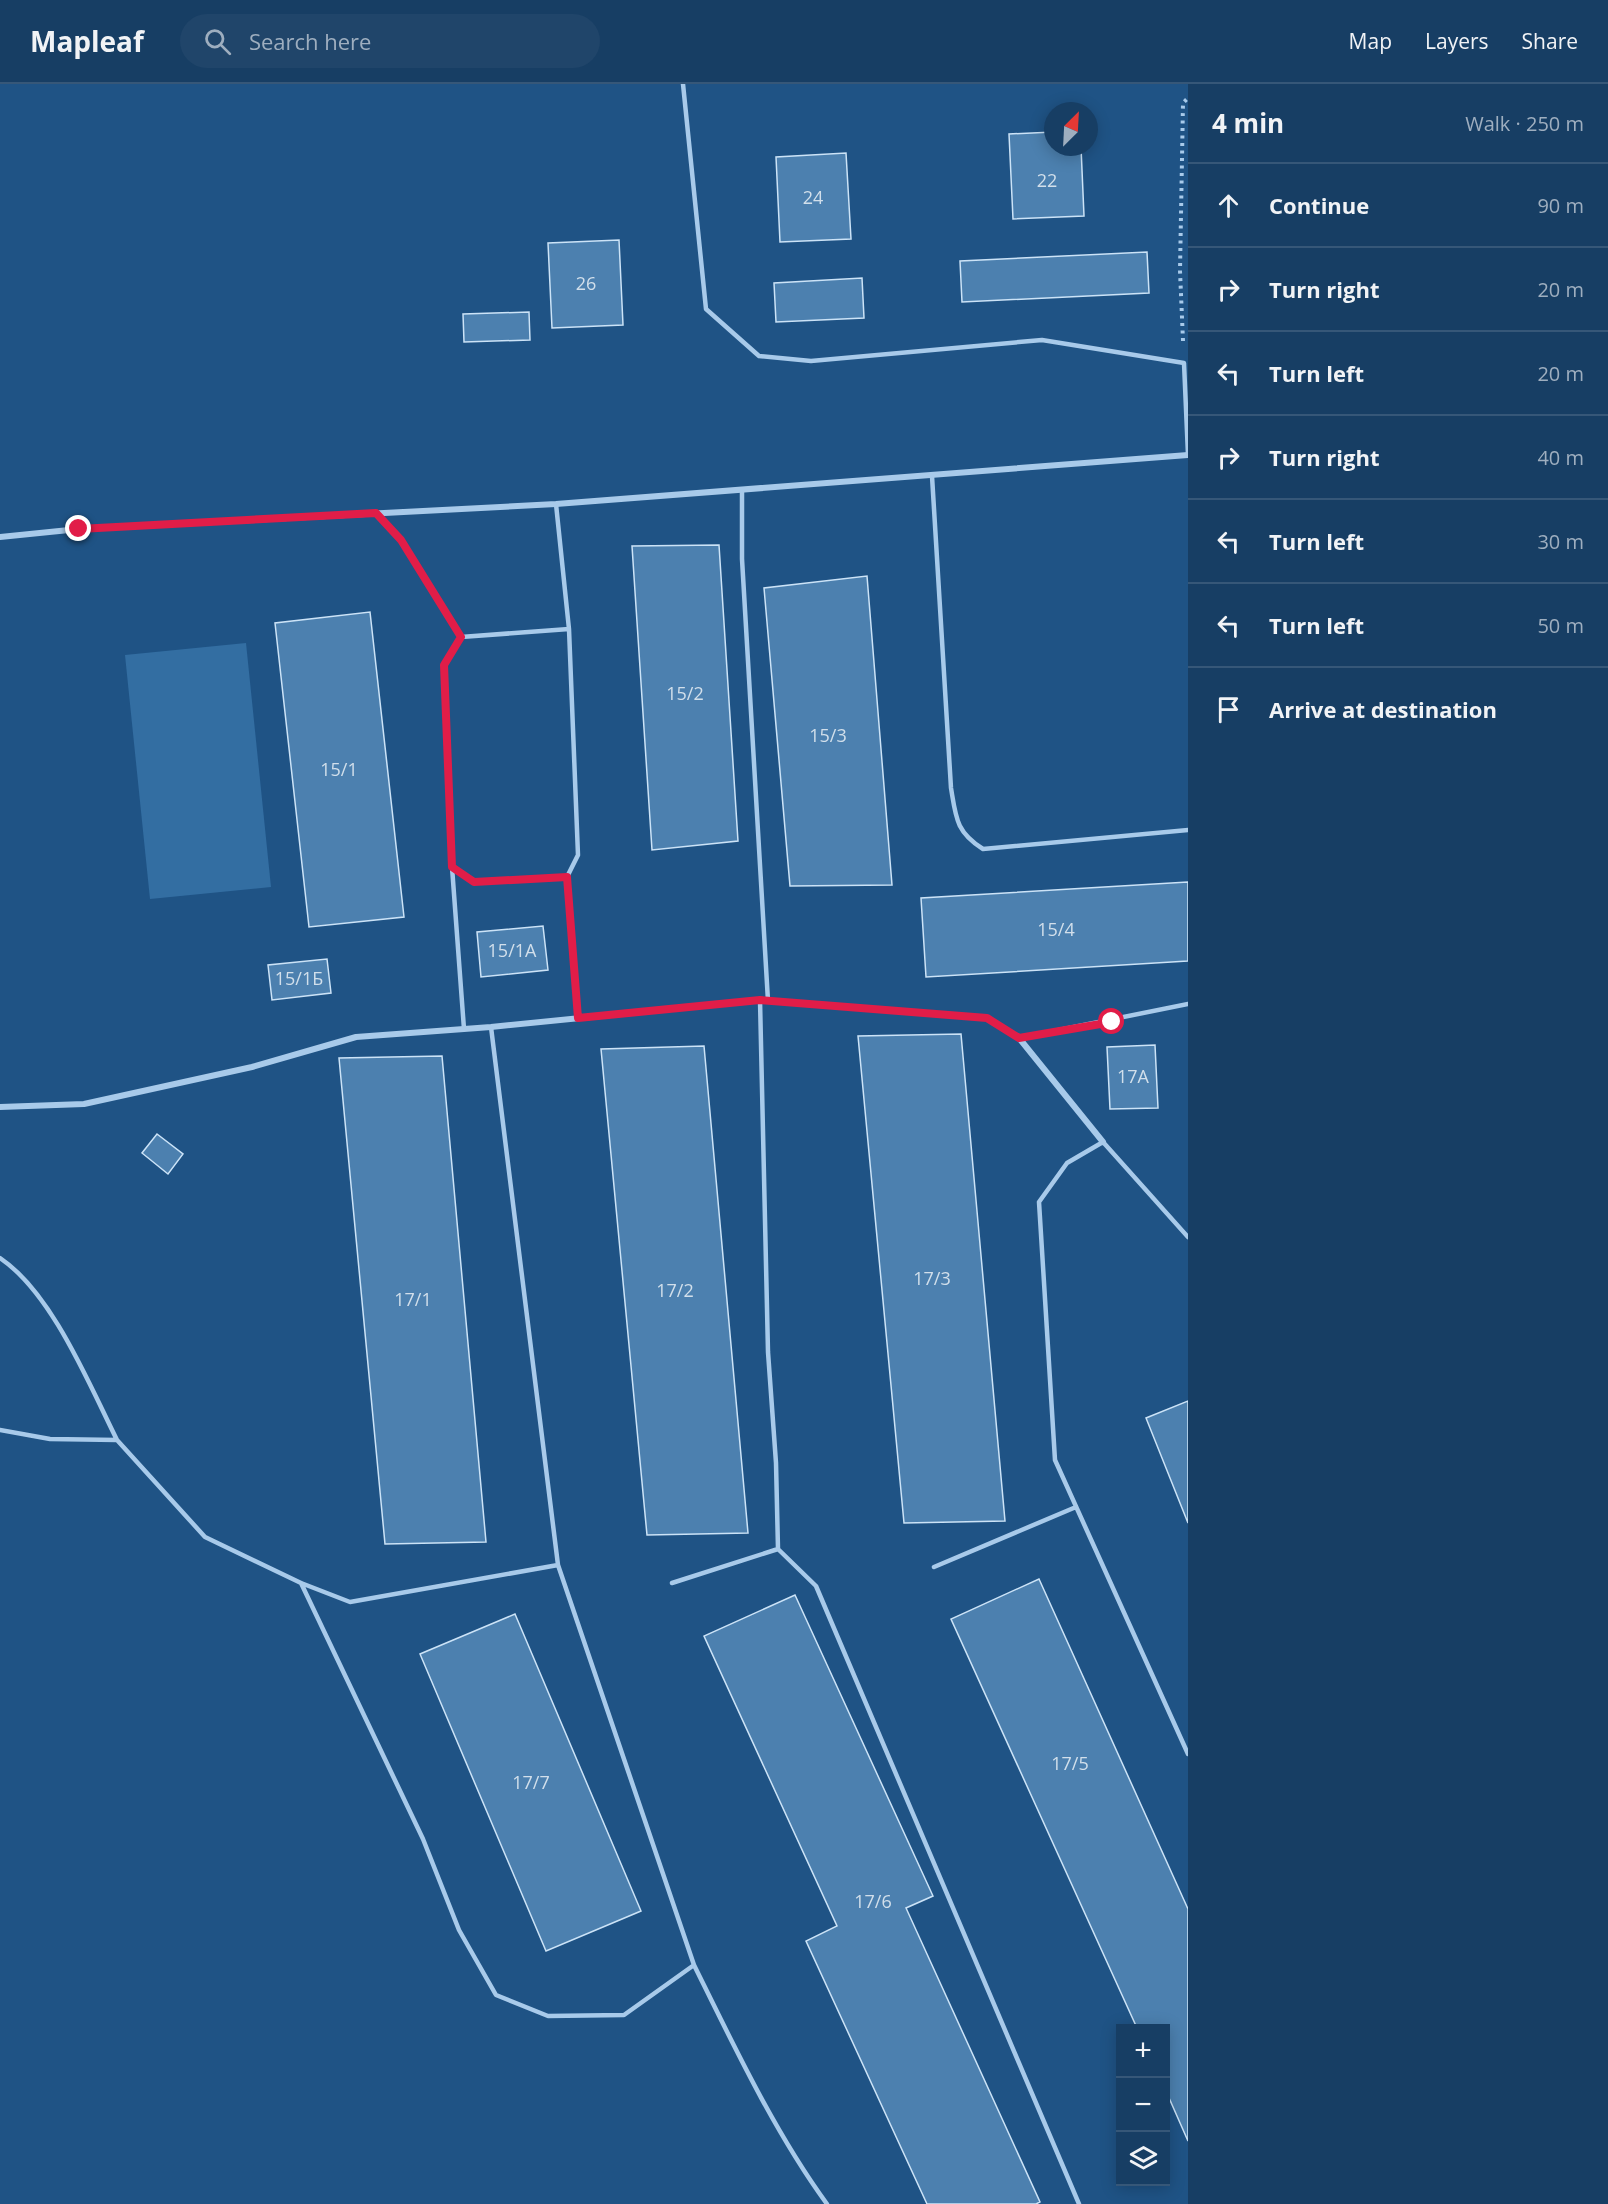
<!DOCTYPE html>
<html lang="en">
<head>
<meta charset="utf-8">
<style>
  body { margin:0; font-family:"Open Sans",sans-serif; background:#20456a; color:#f1f3f6 }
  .controls { position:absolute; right:18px; bottom:18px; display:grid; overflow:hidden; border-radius:0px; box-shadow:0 3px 15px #0003 }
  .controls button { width:54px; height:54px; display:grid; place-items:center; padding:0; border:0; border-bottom:2px solid #365778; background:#173e64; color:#f1f3f6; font:30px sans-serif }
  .compass { position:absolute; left:1044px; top:18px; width:54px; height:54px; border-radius:50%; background:#173e64; box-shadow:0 3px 15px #0003; rotate:24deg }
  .stop { position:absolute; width:18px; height:18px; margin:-14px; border:4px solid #e11d48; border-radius:50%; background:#fff }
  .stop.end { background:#e11d48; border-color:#fff; box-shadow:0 2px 6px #0008 }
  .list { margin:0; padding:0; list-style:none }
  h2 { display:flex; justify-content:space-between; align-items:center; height:78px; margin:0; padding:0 24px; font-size:26px }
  h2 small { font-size:20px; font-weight:400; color:#9eaebf }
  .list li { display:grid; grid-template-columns:39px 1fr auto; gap:18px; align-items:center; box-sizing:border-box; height:84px; padding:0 24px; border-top:2px solid #365778 }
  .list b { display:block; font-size:22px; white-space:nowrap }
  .list em { font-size:20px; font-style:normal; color:#9eaebf }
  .icon { flex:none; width:33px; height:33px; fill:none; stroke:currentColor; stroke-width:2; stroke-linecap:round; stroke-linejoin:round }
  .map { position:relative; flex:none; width:1188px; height:2120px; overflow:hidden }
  header { display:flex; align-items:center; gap:36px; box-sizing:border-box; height:84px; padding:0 30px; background:#173e64; border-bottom:2px solid #365778 }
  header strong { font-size:28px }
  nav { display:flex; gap:33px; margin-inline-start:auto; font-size:21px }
  .search { width:420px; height:54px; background:#20456a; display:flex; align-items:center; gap:15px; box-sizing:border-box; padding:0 21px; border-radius:33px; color:#9eaebf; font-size:22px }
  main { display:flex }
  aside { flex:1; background:#173e64 }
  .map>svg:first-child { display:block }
  .green { fill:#336ea2 }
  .building { fill:#4c80af; stroke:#cce3f7; stroke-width:1.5 }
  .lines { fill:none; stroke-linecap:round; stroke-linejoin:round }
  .path { stroke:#a8caea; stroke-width:4; stroke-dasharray:3 4.5; stroke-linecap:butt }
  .service { stroke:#a8caea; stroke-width:4.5 }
  .minor { stroke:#a8caea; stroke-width:6 }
  .route { stroke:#e11d48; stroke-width:8 }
  .labels { text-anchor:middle; stroke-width:6; stroke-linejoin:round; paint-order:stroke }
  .number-label { font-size:18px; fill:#d2dfeb }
</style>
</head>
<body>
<header>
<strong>Mapleaf</strong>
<div class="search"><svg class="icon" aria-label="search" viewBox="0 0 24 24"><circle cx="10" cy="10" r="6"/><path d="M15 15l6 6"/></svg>Search here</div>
<nav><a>Map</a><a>Layers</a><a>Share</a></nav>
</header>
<main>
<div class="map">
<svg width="1188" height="2120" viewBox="0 0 1188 2120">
  <rect width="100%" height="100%" fill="#1f5385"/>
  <path class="green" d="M246,559L271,803L150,815L125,571Z"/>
  <path class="building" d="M1053,48V63H1081L1084,132L1013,135L1009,50Z
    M846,69L851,155L780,158L776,73Z
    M619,156L623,241L552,244L548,159Z
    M1147,168L1149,209L962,218L960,177Z
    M862,194L864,234L776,238L774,199Z
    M529,228L530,256L464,258L463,230Z
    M719,461L738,757L652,766L632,462Z
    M867,492L892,801L790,802L764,504Z
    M370,528L404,833L309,843L275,539Z
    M1188,798V877L926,893L921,814Z
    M543,842L548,886L481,893L477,848Z
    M327,875L331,909L272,916L268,881Z
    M961,950L1005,1437L904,1439L858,952Z
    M1155,961L1158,1024L1110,1025L1107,963Z
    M704,962L748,1449L647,1451L601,965Z
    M442,972L486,1458L385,1460L339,974Z
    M157,1050L183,1070L168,1090L142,1069Z
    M1188,1317V1439L1146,1334Z
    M1039,1495L1188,1825V2057L1166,2007V1944H1137L951,1535Z
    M795,1511L933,1812L906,1824L1040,2118L1036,2120H927L806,1857L837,1842L704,1552Z
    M515,1530L641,1827L546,1867L420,1570Z"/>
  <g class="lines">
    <path class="path" d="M1183,257L1180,187L1183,19L1188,14"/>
    <path class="service" d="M683,0L706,225L759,272L811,277L1042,256L1184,279L1188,371
      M932,392L951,704C956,734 956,748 983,765L1188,746
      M742,407V475L768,917
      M556,420L569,545L578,771L567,793L474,798L452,783L444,581L461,553L569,545
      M376,430L401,456L461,553
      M452,783L464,945
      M567,793L578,934
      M760,916L768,1268L776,1379L778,1465L816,1502L1079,2120
      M1019,954L1188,920
      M1188,1153L1103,1058L1067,1079L1039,1118L1055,1376L1188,1670
      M0,1174C52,1209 89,1300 117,1356
      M0,1346L50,1355L117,1356L205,1453L301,1499L350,1518L558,1481
      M934,1483L1076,1423
      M301,1499L423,1755L459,1846L496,1911L548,1932L624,1931L694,1881L558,1481L491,943
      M672,1499L778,1465
      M694,1881C733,1960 775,2049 827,2120"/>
    <path class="minor" d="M0,453L79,445L556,420L1188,371
      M0,1023L84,1020L252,983L356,953L491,943L760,916L987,934L1019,954L1103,1058"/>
  </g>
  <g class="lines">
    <path class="route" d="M79,445L376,429L401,456L461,553L444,581L452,783L474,798L567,793L578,934L760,916L987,934L1019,954L1112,938"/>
  </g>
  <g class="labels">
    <g class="number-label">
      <text x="1047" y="103">22</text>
      <text x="813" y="120">24</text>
      <text x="586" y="206">26</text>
      <text x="685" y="616">15/2</text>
      <text x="828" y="658">15/3</text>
      <text x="339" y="692">15/1</text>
      <text x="1056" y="852">15/4</text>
      <text x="512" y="873">15/1А</text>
      <text x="299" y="901">15/1Б</text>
      <text x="1133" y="999">17А</text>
      <text x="932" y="1201">17/3</text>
      <text x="675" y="1213">17/2</text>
      <text x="413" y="1222">17/1</text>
      <text x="1070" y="1686">17/5</text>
      <text x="531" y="1705">17/7</text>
      <text x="873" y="1824">17/6</text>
    </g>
  </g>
</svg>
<div class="controls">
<button>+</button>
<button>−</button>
<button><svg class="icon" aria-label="layers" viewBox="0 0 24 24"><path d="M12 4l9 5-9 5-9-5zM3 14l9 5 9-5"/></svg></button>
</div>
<svg class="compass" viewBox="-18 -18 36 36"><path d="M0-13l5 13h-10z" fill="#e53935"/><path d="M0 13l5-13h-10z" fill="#9eaebf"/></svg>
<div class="stop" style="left:1112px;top:938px"></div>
<div class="stop end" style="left:79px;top:445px"></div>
</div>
<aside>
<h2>4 min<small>Walk · 250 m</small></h2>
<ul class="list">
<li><svg class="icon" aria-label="ahead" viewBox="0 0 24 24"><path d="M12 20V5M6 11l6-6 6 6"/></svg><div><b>Continue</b></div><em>90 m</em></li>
<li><svg class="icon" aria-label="right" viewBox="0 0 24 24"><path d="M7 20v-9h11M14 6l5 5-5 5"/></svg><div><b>Turn right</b></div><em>20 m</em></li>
<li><svg class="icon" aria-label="left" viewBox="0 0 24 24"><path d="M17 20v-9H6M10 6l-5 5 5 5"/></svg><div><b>Turn left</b></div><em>20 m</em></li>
<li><svg class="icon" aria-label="right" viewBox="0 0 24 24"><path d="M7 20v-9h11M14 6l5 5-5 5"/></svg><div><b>Turn right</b></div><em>40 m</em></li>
<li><svg class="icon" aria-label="left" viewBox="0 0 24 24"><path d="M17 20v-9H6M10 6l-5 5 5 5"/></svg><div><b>Turn left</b></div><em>30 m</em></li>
<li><svg class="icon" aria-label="left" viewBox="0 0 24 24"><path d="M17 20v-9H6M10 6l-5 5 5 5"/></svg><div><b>Turn left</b></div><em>50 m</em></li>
<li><svg class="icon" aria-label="arrive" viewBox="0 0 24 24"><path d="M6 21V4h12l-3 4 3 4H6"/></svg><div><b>Arrive at destination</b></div></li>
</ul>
</aside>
</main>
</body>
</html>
